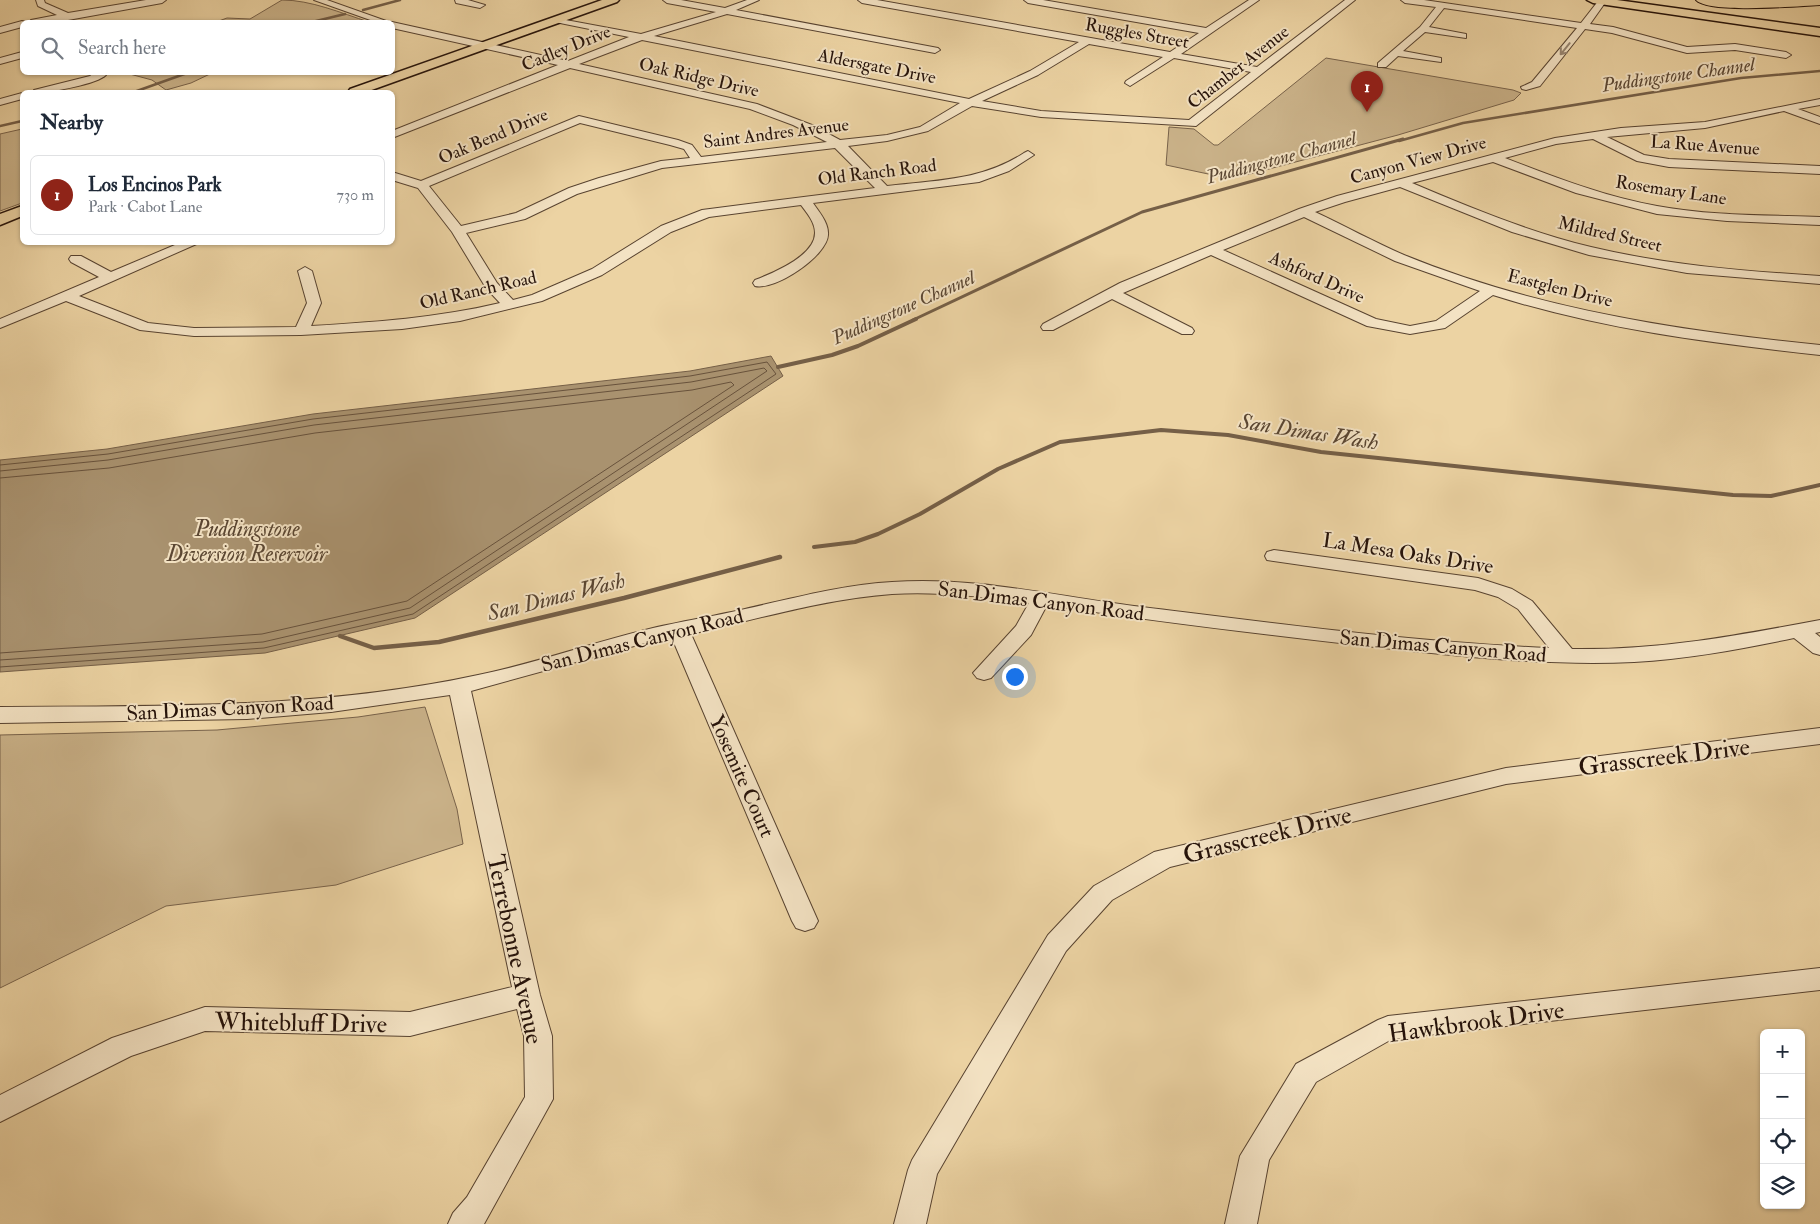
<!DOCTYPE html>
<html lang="en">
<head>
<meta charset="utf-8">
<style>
  body { margin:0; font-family:"IM FELL Double Pica",serif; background:#f6f6f7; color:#1f2937 }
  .controls { position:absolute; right:15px; bottom:15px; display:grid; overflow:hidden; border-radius:8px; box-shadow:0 1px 4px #0004 }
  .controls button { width:45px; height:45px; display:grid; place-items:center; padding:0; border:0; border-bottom:1px solid #e0e1e3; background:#fff; color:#1f2937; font:25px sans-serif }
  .you { position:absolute; left:1014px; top:676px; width:18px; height:18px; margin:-12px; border:4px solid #fff; border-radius:50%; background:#1a73e8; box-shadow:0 0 0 8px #1a73e833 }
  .badge { display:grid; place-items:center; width:32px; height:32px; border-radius:50%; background:#8f2418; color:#fff; font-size:16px; font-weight:700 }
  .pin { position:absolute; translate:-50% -41px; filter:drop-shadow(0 1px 2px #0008) }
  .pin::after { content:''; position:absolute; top:26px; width:18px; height:15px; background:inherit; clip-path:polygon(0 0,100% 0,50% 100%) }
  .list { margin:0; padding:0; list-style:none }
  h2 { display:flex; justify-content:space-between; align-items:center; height:65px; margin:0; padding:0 20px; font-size:21px }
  h2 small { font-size:16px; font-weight:400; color:#747a83 }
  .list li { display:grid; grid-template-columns:32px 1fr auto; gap:15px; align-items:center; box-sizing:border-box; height:80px; margin:0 10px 10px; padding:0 10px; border:1px solid #e0e1e3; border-radius:8px }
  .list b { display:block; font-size:19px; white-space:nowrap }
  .list p { margin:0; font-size:16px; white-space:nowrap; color:#747a83 }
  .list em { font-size:16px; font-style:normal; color:#747a83 }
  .icon { flex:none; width:28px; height:28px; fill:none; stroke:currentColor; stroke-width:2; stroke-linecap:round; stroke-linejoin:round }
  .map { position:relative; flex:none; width:1820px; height:1224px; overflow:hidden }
  .search { position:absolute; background:#fff; box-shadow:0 1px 4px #0004; left:20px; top:20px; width:375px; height:55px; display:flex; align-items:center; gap:12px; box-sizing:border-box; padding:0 18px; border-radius:8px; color:#747a83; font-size:19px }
  .panel { position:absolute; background:#fff; box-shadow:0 1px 4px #0004; left:20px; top:90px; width:375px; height:155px; border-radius:8px }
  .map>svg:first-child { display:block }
  .green { fill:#cab289; stroke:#78624a }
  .water { fill:#a9926f; stroke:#755f47 }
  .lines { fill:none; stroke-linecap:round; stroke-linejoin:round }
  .shore { stroke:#68523c; stroke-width:1 }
  .stream-far3 { stroke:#755f47; stroke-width:2.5 }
  .stream-far2 { stroke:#755f47; stroke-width:3 }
  .stream-far1 { stroke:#755f47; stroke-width:4 }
  .stream { stroke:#755f47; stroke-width:4.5 }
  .minor-casing { stroke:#584330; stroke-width:2 }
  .major-casing { stroke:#26130a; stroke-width:3 }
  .highway-casing { stroke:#26130a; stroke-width:2 }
  .minor { fill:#f3e2c3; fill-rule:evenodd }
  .major { fill:#ecd3a3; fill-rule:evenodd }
  .highway { fill:#ecd3a3; fill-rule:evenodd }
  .oneway { stroke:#978570 }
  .labels { text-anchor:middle; stroke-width:4; stroke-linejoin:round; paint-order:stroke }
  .far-street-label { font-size:18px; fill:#26130a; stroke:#f3e2c3 }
  .far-water-label { font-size:19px; font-style:italic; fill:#5a4632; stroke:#f3e2c3 }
  .street-label { font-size:21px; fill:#26130a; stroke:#f3e2c3 }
  .water-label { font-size:22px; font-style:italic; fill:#5a4632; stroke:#f3e2c3 }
  .near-street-label { font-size:25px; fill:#26130a; stroke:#f3e2c3 }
</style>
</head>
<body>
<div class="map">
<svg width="1820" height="1224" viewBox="0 0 1820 1224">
  <rect width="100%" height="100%" fill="#ecd3a3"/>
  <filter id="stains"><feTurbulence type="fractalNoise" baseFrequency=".004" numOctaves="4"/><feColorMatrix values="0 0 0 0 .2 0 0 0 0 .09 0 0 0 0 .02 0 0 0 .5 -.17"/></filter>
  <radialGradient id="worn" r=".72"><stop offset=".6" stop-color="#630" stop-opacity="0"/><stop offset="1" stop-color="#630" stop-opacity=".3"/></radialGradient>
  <path class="green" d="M282,0C311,0 341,13 369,22H216L227,18L250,19Z
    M1326,58L1513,90L1521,93L1514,100L1398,135L1250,174L1227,178L1166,165L1169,127L1194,129L1214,145H1218Z
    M126,73H212L191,83L166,90L152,80Z
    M22,129V203L0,211V134Z
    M425,707L457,809L463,844L336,885L166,906L0,988V735L217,730L358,717Z"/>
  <path class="water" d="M771,356L783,376L415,618L265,653L0,672V460L107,449L313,414L690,371Z"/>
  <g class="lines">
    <path class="shore" d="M0,465L108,454L313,419L690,376L767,362L776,374L413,614L264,648L0,667
      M0,471L108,460L314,425L691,382L764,368L767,371L410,608L263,642L0,660
      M0,478L109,468L315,433L692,390L731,382L734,385L407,601L262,634L0,653"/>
    <path class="stream-far3" d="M363,10L400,0
      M312,22L345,14
      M134,92L190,72
      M0,126L22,121
      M1399,141L1463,123L1741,78L1820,71"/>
    <path class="stream-far2" d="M913,320L1142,212L1403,139"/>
    <path class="stream-far1" d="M778,367L832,355L858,346L916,319
      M814,547L855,542L878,534L920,514L998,469L1060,442L1161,430L1228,435L1321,452L1733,495L1771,496L1820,485"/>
    <path class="stream" d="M340,636L374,648L439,642L624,598L780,557"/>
    <defs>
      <path id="minor" d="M36,0H44L45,3L68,13L146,0H166L162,3L68,20L30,22L31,20L57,15L38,6Z
        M314,0H327L389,22H376Z
        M455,0H468L485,5L480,8L456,3Z
        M663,0H681L725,8L747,0H759L736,10L938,48L940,50L935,53L727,14L654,36L969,99L1030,71L1079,42L862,3L858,0H877L1170,52L1199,33L1028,3L1024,0H1043L1206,28L1249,0H1259L1181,54L1257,67L1345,0H1355L1196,126L1041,117L972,106L928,131L887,141L848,146L887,186C936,180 981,181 1024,153L1028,151L1034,155L1009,171L979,182L813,203C819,212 829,223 828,235C827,256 775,291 755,286L753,283L755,280C773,273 815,256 815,233C815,222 807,213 801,205L709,217L671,232L602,275L542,301L460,321L402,329L301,335L194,336L140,330L66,301L0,328V319L99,277L71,262L69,259L71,256H81L111,272L182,242H201L79,296L148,323L194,328L296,327L307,303L298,271L305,267L312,271L321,303L311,326C375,322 437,318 500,303L486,288L452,232L418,188L392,180V172L421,181L579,116L678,140L692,145L701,157L827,142L793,125L750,109L570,68L392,138V131L558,65L392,28V22H391H392L568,61L629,37L555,22V18L641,34L716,12L667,3ZM642,40L960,103L920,127L887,135L840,140L812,125L757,104L579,64ZM1089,44L1163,57L1126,81L1125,83L1130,86L1174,58L1251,72L1189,120L1041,111L982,101L1038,75ZM580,123L670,145L684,149L690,158L661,161L599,178L569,188L516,213L461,226L429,186ZM835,148L875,188L702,210L661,226L592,269L532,295L513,300L497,283L466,233L525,219L577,194L662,168Z
        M1401,0H1424L1581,23L1599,0H1607L1590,24L1613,27L1687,47L1735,44L1786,52L1791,55L1786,58L1735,50L1687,53L1612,33L1585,29L1540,86L1526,90L1522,89L1521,87L1532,82L1577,28L1444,8L1429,27L1466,34V38L1425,32L1403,51L1441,58V62L1398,56L1386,67H1378V63L1420,27L1436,7L1405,3Z
        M22,21L26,22H22V27L0,33V27Z
        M22,52V58L0,64V58Z
        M95,72H105L106,75C97,84 46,94 33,92L34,90L90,76Z
        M22,93V99L0,105V99Z
        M1820,99V105L1798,109L1820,117V124L1784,111L1705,128L1607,137L1644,155L1669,159L1820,166V174L1669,167L1637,161L1593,139L1556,144L1505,158C1554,177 1605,197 1657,206C1711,216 1766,215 1820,217V225L1727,221L1657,214L1576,193L1493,162L1412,183C1471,208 1529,232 1591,247C1666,265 1743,271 1820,276V284L1687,273L1589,255L1512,232L1400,187L1345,202L1315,212C1345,226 1374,242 1404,255C1536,309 1679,331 1820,345V355C1710,343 1599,329 1493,295L1445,328L1410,334L1367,326L1211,255L1123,293L1192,328L1194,331L1192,334H1182L1112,299L1053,330H1043L1041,327L1043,324L1120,283L1299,209L1337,196L1555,138L1621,128L1705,122ZM1304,217L1395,261L1480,291L1436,321L1410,326L1376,319L1223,250Z
        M1274,550L1478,578L1512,589L1532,601L1572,649C1660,650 1735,636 1820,620V632L1815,633L1820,637V655L1813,653L1794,638C1741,649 1688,659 1634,662C1545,666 1455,656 1366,646C1260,634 1153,621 1047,605L1031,635L991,678L984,680L977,678L973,673L1016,626L1029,603C984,597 938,591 892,594C824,599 757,619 691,634L818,921L814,928L805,931L796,928L792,921L672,638L656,640L471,691L540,995L552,1036L553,1099L484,1224H448L453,1213L467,1197L525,1097L524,1036L517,1009L410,1036L205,1031L131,1056L0,1122V1095L112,1038L205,1007L410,1012L512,987L450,695L331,712L247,719L0,723V707C160,706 321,709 478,675C537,663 594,642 653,628C683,621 715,616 745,609C794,598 842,585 892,582C973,576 1054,596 1134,606C1272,623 1411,642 1549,648L1518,609L1498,597L1475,590L1267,560L1265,556L1267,552Z
        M1820,728V744L1506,784L1170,867L1112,900L1066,951L937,1174L926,1224H894L908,1170L912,1160L1048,935L1094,886L1154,852L1506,768Z
        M1820,968V990L1392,1039L1316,1082L1269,1160L1257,1224H1225L1240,1156L1296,1064L1378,1020L1388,1016Z"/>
      <path id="major" d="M602,0H619L617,2L366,92H348L350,89Z
        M1587,0H1617L1820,28V36L1593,3Z
        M22,206V216L0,225V214Z"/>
      <path id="highway" d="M1696,0H1820V5C1799,6 1709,14 1696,0Z"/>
    </defs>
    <use href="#minor" class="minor-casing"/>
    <use href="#major" class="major-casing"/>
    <use href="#highway" class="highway-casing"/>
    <use href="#minor" class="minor"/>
    <use href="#major" class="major"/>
    <use href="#highway" class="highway"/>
  </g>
  <defs><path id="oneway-shaft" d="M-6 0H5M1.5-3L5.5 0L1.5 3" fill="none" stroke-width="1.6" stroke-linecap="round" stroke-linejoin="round" transform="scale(1.25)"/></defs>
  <use class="oneway" href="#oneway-shaft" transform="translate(1565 49) rotate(129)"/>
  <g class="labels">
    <g class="far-street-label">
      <text transform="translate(1137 33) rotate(10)" y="6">Ruggles Street</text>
      <text transform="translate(566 48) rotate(-22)" y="6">Cadley Drive</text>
      <text transform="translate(877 66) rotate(11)" y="6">Aldersgate Drive</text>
      <text transform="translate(1238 67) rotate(-38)" y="6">Chamber Avenue</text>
      <text transform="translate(699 77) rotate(13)" y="6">Oak Ridge Drive</text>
      <text transform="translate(776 133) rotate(-7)" y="6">Saint Andres Avenue</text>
      <text transform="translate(493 136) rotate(-23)" y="6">Oak Bend Drive</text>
      <text transform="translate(1705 145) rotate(4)" y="6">La Rue Avenue</text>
      <text transform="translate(1418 160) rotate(-15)" y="6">Canyon View Drive</text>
      <text transform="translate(877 172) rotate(-7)" y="6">Old Ranch Road</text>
      <text transform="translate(1671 190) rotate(9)" y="6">Rosemary Lane</text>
      <text transform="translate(1610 234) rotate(13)" y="6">Mildred Street</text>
      <text transform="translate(1317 277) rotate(24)" y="6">Ashford Drive</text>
      <text transform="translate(1560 288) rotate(14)" y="6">Eastglen Drive</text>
      <text transform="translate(478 290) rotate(-13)" y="6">Old Ranch Road</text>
    </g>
    <g class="far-water-label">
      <text transform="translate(1678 74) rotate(-8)" y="7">Puddingstone Channel</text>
      <text transform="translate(1281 157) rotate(-15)" y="7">Puddingstone Channel</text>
      <text transform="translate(903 307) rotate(-24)" y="7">Puddingstone Channel</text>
    </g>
    <g class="street-label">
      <text transform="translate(1408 553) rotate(9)" y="7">La Mesa Oaks Drive</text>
      <text transform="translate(1041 601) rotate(7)" y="7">San Dimas Canyon Road</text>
      <text transform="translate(642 640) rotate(-14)" y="7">San Dimas Canyon Road</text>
      <text transform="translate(1443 646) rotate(5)" y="7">San Dimas Canyon Road</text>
      <text transform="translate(230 708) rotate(-3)" y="7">San Dimas Canyon Road</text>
      <text transform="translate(742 776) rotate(66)" y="7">Yosemite Court</text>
    </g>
    <g class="water-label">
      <text transform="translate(1309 431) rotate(9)" y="8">San Dimas Wash</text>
      <text x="247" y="536">Puddingstone<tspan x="247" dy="25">Diversion Reservoir</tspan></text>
      <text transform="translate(556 596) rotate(-14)" y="8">San Dimas Wash</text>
    </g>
    <g class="near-street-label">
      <text transform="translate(1664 756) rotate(-7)" y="9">Grasscreek Drive</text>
      <text transform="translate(1267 834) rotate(-14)" y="9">Grasscreek Drive</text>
      <text transform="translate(516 949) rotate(78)" y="9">Terrebonne Avenue</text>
      <text transform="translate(1476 1021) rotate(-8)" y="9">Hawkbrook Drive</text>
      <text transform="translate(301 1022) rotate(1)" y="9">Whitebluff Drive</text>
    </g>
  </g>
  <rect width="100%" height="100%" filter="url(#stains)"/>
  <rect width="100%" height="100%" fill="url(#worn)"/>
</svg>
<div class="controls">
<button>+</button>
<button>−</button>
<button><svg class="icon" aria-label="locate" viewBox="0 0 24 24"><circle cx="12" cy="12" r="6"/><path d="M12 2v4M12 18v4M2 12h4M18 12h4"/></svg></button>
<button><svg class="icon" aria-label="layers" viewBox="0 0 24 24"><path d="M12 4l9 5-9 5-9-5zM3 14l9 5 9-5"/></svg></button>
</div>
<div class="you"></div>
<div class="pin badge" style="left:1367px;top:112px">1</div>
<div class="search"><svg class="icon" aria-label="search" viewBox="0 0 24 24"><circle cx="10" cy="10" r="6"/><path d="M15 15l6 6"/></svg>Search here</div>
<section class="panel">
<h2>Nearby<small></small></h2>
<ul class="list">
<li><span class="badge">1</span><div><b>Los Encinos Park</b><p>Park · Cabot Lane</p></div><em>730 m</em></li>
</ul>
</section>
</div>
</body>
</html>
